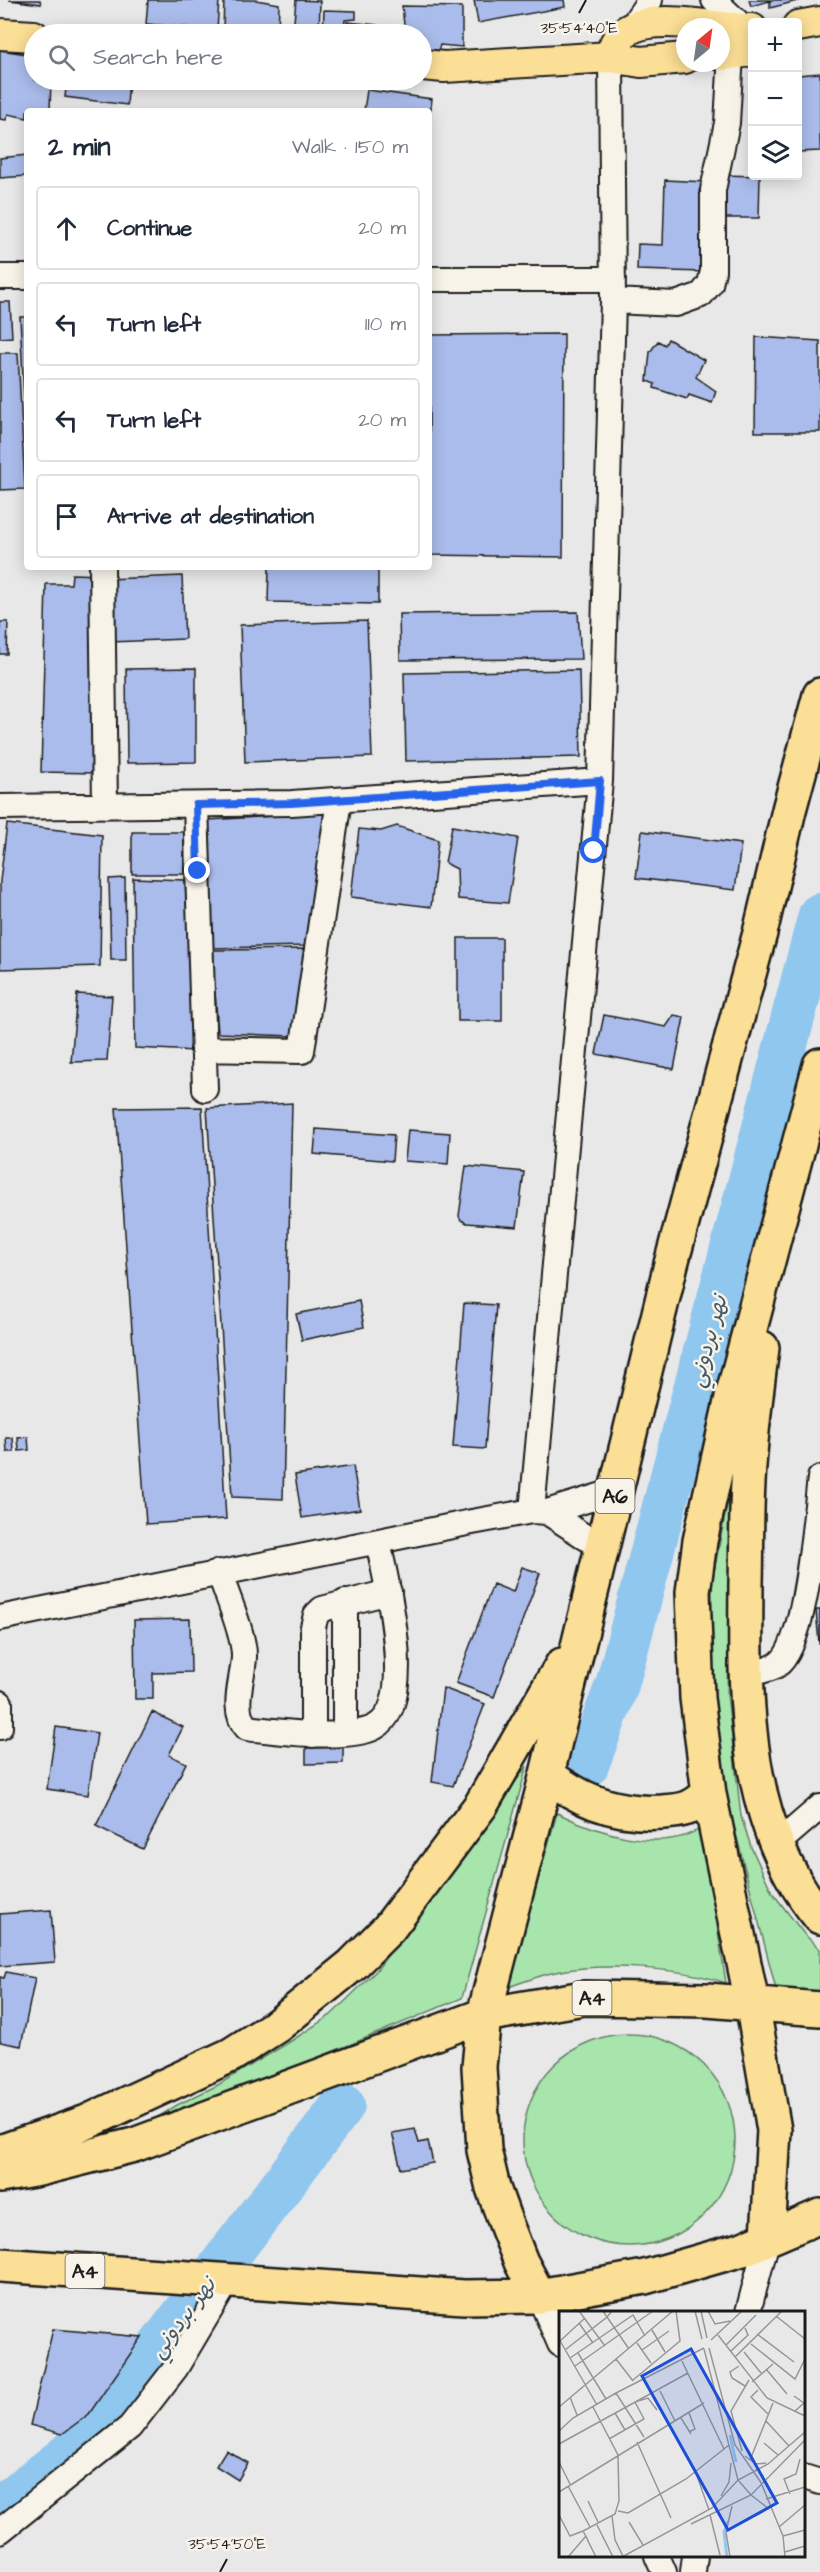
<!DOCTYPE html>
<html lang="en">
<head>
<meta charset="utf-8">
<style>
  body { margin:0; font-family:"Architects Daughter","Playpen Sans Arabic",sans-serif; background:#f2f2f3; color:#1f2937 }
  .controls { position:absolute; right:18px; top:18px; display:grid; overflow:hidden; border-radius:6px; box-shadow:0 3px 15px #0003 }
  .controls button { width:54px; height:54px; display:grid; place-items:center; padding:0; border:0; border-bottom:2px solid #e0e1e3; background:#fff; color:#1f2937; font:30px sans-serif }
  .compass { position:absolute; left:676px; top:18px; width:54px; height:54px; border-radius:50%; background:#fff; box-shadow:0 3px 15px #0003; rotate:29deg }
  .stop { position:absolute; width:18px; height:18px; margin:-14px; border:4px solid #2563eb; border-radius:50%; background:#fff }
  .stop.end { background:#2563eb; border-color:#fff; box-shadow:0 2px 6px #0008 }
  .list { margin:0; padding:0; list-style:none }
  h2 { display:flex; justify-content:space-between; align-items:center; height:78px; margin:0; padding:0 24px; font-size:26px }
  h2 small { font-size:20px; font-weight:400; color:#747a83 }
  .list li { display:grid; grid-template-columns:39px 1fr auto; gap:18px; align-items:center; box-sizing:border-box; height:84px; margin:0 12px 12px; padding:0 12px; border:2px solid #e0e1e3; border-radius:6px }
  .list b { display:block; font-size:22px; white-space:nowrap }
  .list em { font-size:20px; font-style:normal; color:#747a83 }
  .icon { flex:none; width:33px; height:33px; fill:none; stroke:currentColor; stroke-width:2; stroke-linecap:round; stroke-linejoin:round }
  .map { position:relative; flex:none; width:820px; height:2572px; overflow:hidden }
  .search { position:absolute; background:#fff; box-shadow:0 3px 15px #0003; left:24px; top:24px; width:408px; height:66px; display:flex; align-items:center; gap:15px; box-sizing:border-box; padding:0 21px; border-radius:33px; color:#747a83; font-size:22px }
  .panel { position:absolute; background:#fff; box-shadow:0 3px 15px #0003; left:24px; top:108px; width:408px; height:462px; border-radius:6px }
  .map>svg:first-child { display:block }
  .green { fill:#a7e5ad; stroke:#628064; stroke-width:1.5 }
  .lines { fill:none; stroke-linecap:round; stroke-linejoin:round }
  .river { stroke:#90c7ee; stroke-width:44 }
  .building { fill:#aabceb; stroke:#1c1c1c; stroke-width:1.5 }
  .minor-casing { stroke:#1c1c1c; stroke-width:28 }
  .major-casing { stroke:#1c1c1c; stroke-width:34 }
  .highway-casing { stroke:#1c1c1c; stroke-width:38 }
  .minor { stroke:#f7f3e8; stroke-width:24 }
  .major { stroke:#fbdf96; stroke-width:30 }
  .highway { stroke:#fbdf96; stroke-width:33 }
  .route { stroke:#2563eb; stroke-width:8 }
  .ticks { fill:none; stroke:#1c1c1c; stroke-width:2 }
  .labels { text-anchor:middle; stroke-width:5; stroke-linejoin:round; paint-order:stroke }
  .shield { fill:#f7f3e8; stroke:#5e5c59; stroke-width:1.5 }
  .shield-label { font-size:20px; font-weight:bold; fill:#1c1c1c }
  .water-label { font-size:22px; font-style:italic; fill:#455866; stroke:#f7f3e8 }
  .inset-river { fill:none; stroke:#90c7ee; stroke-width:3 }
  .inset-road { fill:none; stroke:#969697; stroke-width:1.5 }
  .view { fill:#1d4ed8; fill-opacity:0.15; stroke:#1d4ed8; stroke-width:3 }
  .inset-edge { fill:none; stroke:#1c1c1c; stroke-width:3 }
  .ticks-label { font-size:15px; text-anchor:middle; fill:#1c1c1c; stroke:#f7f3e8; stroke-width:5; stroke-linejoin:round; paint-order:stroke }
</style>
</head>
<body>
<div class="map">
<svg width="820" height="2572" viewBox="0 0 820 2572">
  <rect width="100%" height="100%" fill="#e8e8e9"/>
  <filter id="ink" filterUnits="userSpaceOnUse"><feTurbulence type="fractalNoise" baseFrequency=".0167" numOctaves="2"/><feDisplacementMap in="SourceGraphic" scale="12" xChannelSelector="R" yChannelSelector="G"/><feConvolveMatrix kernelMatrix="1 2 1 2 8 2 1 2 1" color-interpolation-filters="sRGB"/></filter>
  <g filter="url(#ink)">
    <path class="green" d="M732,1479L727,1694L741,1816L751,1847L772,1892L804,1934L820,1949V1996L776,1989L721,1776L710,1628L713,1577Z
      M527,1766L462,1998L125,2138L177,2105L216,2086L288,2043L331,2015L376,1971Z
      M557,1813C596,1832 663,1855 702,1827L726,1983C682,1968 603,1962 556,1972C540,1975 524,1982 508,1987Z
      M523 2140a106 106 0 1 1 212 0a106 106 0 1 1-212 0Z"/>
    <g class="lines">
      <path class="river" d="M587,1765L617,1685L820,915
        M0,2508L89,2439L343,2105"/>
    </g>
    <path class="building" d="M9,0H40L41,4Z
      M148,0H219L217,30L146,24Z
      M224,0H256L279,4L278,34L223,29Z
      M296,0L320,1L319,34L293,33Z
      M474,0H564L565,7L478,23Z
      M749,0H801L770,8V1L751,6Z
      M402,6L462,7V47L440,45L438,51H422V34H405Z
      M324,10L356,11V19L345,20L343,34H329V32H323Z
      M347,22L377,25L378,34H346Z
      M0,50L34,55V80H51L50,111H27V118L8,114L6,120L0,119Z
      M820,73V151L798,152V75Z
      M67,80H129L127,105L65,97Z
      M367,90L432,99L429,124V111H364Z
      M27,155V176L0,178V158Z
      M721,175L760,176L759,218H722Z
      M665,180L706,182L703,272L637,270L638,244L663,245Z
      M0,302H10L12,337L0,338Z
      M20,317H27V399H24Z
      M564,334L563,557L429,555V335Z
      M756,337L820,341V432H755Z
      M668,339L704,360L696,377L716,391L712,403L689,395L687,399L654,388L655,384L647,381L650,352L658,341L665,345Z
      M0,353H18L25,489L0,490Z
      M139,567H182V570L139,569Z
      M269,567H378V604L268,602Z
      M72,574L102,575L96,773L41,772L46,584H71Z
      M182,576L185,639L110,642L107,579Z
      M578,612L581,659L400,660L399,614Z
      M367,621L372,757L245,762L240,625Z
      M0,622H8L7,654H0Z
      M196,668V762L127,763L126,669Z
      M579,670L581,757L406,761L404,673Z
      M325,813L306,946L211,948L208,820Z
      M7,824L102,835L100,966L0,969V881Z
      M397,826L438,840L431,907L351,897L359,829L381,831Z
      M452,826L518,838L508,903L458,899L457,869L445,863Z
      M642,831L741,844L735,890L636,878Z
      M132,832H184V874H132Z
      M125,878L126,960H111L109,879Z
      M133,878L185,880L195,1051L135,1048Z
      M458,938H502V1021H458Z
      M308,949L293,1036L218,1033L212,950Z
      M77,994L112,996L107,1061L71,1062Z
      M604,1015L666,1027L674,1015L684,1017L674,1069L596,1054Z
      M292,1103L283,1499L232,1497L207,1108Z
      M202,1107L226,1519L146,1524L116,1108Z
      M316,1129L394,1135L392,1161L314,1154Z
      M408,1130L450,1133L448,1164L405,1161Z
      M466,1166L524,1172L517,1227L467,1223L461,1220L459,1216Z
      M359,1301L364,1327L302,1340L296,1314Z
      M464,1303L496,1305L485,1449L453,1447Z
      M28,1437L29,1450L19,1451L18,1438Z
      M6,1438H13L14,1452H7Z
      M353,1466L360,1509L302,1518L295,1475Z
      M522,1567L540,1573L494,1697L456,1683L493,1584L513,1592Z
      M816,1610H820V1643H819Z
      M190,1619L191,1672L153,1673V1699H135L134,1620Z
      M443,1688L485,1704L453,1786L432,1782Z
      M152,1712L183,1727L169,1755L186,1763L143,1849L96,1826Z
      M56,1727L97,1733L88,1795L47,1789Z
      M343,1747V1763L306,1764V1748Z
      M51,1910L55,1962L0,1966V1914Z
      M6,1972L35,1978L21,2046L0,2042V1977L4,1978Z
      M415,2129L419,2143L428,2141L433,2163L401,2169L392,2133Z
      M53,2329L142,2337L89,2414L62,2434L30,2425Z
      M226,2450L248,2463L238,2480L216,2466Z"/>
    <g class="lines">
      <defs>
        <path id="minor" d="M714,0L745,29
          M638,17L650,0
          M0,277H27
          M429,279H613
          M613,301L676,304L701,295L710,284L713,271V190L727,123L731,54
          M102,567L105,806
          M196,805L205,1089
          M0,807L292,803L600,781
          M203,1049L302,1051L339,800
          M532,1511L600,781L613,301L611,57
          M547,1512L602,1548
          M219,1572C226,1593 245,1636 244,1657C243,1680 230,1710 247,1728C278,1732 348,1741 375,1727C418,1704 386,1580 378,1542
          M0,1618L472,1522L532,1511L547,1512L616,1491
          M745,1674C755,1672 768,1671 777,1665C807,1646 815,1515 820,1478
          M0,1703V1727
          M345,1733V1602
          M313,1735V1627L316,1615L322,1609L389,1592
          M776,1845L820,1807
          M539,2296L560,2344
          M748,2312L768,2237
          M804,2477L820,2482
          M0,2531L130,2427L175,2369L228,2280
          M657,2556L664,2572
          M693,2572L695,2556"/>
        <path id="major" d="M798,26L820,22
          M0,34L34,36
          M721,55L752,51
          M611,57C619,0 708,30 752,29
          M422,65L444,67L611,57L641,62L685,58"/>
        <path id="highway" d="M762,1348C756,1393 750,1438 748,1483C746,1517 747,1550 746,1583C745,1699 742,1823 820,1917
          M547,1774C581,1802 619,1815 663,1812C672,1811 682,1811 690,1807C697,1804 703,1798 709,1794
          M0,2152L87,2122L231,2055L278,2025L352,1965L389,1928L481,1805L562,1665
          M0,2176L39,2169L134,2145L484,2015L584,1998L707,2000L820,2009
          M768,2237L774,2130L752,2002L709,1794L697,1698L693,1592L700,1541L733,1393L820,1065
          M0,2265L464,2297L539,2296L645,2277L743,2249L820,2216
          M539,2296L521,2262L506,2224L493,2188L484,2150L479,2067L484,2015L547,1774L671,1264L760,933L789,810L820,695"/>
      </defs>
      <use href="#minor" class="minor-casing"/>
      <use href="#major" class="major-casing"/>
      <use href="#highway" class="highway-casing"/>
      <use href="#minor" class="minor"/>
      <use href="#major" class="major"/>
      <use href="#highway" class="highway"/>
    </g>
  </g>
  <g class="lines" filter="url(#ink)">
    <path class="route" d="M198,871L196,805L292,803L600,781L594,851"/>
  </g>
  <path class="ticks" d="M579,13L586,0M220,2572L227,2559"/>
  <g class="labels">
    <g class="shield">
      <rect x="595.5" y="1479" width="39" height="34" rx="4.5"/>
      <rect x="572.5" y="1981" width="39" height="34" rx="4.5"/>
      <rect x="65.5" y="2254" width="39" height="34" rx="4.5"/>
    </g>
    <g class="shield-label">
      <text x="615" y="1503">A6</text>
      <text x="592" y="2005">A4</text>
      <text x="85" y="2278">A4</text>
    </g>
    <g class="water-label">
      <text transform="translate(707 1341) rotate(-75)" y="8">نهر بردوني</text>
      <text transform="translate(182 2317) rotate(-53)" y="8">نهر بردوني</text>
    </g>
  </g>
  <g transform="translate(559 2311)">
    <rect width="246" height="246" fill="#e8e8e9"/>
    <path class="inset-river" d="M171,124L177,151M168,246L165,221L169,210"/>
    <path class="inset-road" d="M20,0L46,35M53,0L48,6L70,38M136,0L143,28M142,0L148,27M149,0L156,13L171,10M217,5L246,28M20,12L34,32M93,19L106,41M198,23L235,51M159,24L208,87L246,105M0,28L38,94M152,29L183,0M1,30L26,7M78,32L92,52M192,33L236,68L246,48M167,34L197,4M150,37L176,134L203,173M145,38L179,169L192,184M6,39L48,6L44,0M83,39L110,20M172,40L189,24L186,17M185,41L202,62M19,42L47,88M176,46L223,0M11,47L74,4L86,25M57,48L74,70M122,48L165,138M16,55L94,0M180,55L171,61L173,67L186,75M207,58L228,83M74,69L121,30L117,0M193,71L214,53M199,79L192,86L209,103M101,80L116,110M57,82L85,126M235,85L245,92L236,100M11,86L18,104M0,96L114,0M56,102L66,119M130,102L136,118L130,121M122,107L132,123M207,110L230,135M0,120L14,107L57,82L145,37M50,128L85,108L76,91L89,87L98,99M78,131L112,207M205,132L219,144M0,133L129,62M183,140L172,100L190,69M186,145L197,153L207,152M191,149L214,92M0,151L11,173M137,162L150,199M203,174L224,225L226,246M9,175L31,216M0,181L145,92M231,183L225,168L237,163L241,148M192,184L210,198M162,185L170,171L172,152M207,188L246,176M29,190L39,211M59,200L69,202L127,168L170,134M0,204L11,225L24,220M151,204L161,244M53,205L56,229L64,245M70,211L84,234M132,213L192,184L246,129M38,214L54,246M220,216L246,194M224,225L246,219M28,228L37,246M29,229L24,220L56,203L60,190L59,144L34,96M226,241L246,235M9,246L27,225M63,246L153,197L179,169L209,153L246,121M171,246L167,221L173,195"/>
    <path class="view" d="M132,38L218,192L169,219L83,65Z"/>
    <rect width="246" height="246" class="inset-edge"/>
  </g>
  <g class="ticks-label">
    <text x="579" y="33">35°54'40"E</text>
    <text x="227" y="2549">35°54'50"E</text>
  </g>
</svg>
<div class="controls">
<button>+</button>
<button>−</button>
<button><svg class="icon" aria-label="layers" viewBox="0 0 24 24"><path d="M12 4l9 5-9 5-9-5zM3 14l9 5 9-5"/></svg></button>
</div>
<svg class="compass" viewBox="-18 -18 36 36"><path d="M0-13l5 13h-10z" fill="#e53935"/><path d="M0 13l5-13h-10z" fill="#747a83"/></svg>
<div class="stop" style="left:594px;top:851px"></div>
<div class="stop end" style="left:198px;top:871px"></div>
<div class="search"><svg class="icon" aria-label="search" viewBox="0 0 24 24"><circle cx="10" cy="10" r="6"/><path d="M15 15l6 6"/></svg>Search here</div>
<section class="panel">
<h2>2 min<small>Walk · 150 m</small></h2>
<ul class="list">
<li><svg class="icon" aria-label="ahead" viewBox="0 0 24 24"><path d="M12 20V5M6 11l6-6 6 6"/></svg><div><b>Continue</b></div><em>20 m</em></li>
<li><svg class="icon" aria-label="left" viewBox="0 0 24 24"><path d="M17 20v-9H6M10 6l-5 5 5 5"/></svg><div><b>Turn left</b></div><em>110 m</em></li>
<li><svg class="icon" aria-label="left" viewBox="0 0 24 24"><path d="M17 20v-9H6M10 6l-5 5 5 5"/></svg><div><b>Turn left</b></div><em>20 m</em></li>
<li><svg class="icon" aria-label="arrive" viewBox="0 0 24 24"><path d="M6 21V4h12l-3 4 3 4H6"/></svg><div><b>Arrive at destination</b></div></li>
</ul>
</section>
</div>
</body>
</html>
